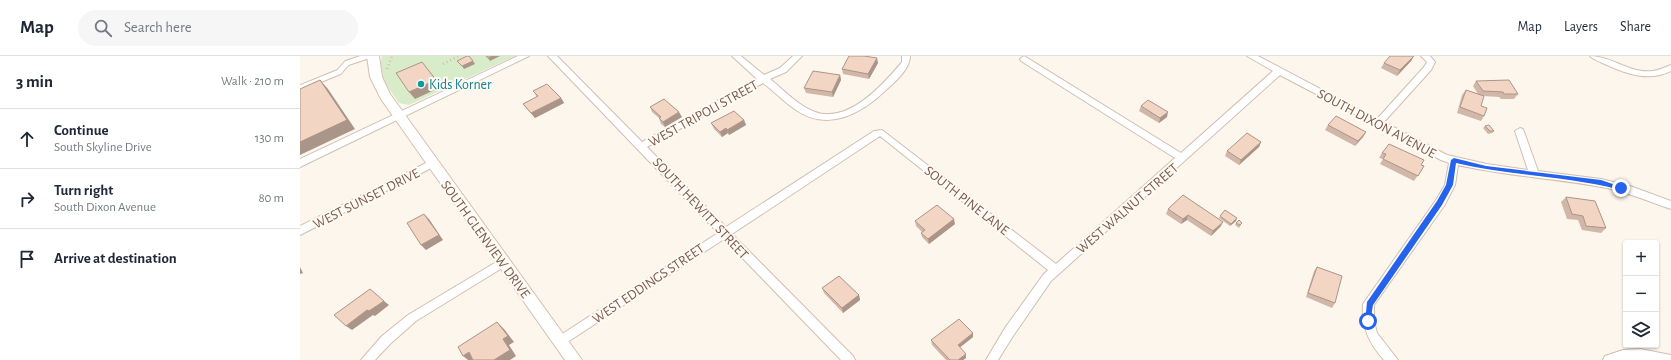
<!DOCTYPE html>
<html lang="en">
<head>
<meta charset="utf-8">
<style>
  body { margin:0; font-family:"Alegreya Sans",sans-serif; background:#f6f6f7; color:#1f2937 }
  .controls { position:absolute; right:12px; bottom:12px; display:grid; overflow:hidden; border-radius:4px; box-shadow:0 1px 3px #0004 }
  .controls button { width:36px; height:36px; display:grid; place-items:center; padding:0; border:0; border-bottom:1px solid #e0e1e3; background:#fff; color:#1f2937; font:20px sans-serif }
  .stop { position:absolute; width:12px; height:12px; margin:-9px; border:3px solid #2563eb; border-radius:50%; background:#fff }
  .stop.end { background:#2563eb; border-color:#fff; box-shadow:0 1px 4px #0008 }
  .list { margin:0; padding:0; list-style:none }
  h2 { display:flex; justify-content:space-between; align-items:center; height:52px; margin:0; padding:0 16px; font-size:17px }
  h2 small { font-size:13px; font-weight:400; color:#747a83 }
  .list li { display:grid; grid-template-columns:26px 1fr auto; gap:12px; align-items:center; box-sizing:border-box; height:60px; padding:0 16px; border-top:1px solid #e0e1e3 }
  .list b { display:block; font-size:15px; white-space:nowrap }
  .list p { margin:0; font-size:13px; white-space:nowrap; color:#747a83 }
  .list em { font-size:13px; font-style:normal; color:#747a83 }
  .icon { flex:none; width:22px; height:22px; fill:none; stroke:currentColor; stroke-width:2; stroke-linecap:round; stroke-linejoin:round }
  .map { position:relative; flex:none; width:1371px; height:304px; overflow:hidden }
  header { display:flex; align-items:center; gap:24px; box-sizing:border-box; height:56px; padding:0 20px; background:#fff; border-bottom:1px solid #e0e1e3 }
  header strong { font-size:19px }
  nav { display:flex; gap:22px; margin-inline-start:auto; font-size:14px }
  .search { width:280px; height:36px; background:#f6f6f7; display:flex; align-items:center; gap:10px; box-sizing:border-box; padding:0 14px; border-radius:22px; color:#747a83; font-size:15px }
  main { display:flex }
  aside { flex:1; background:#fff }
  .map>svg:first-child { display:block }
  .green { fill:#d8ecc9 }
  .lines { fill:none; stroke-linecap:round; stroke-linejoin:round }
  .lane-casing { stroke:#d1beb0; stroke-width:7 }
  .street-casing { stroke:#d1beb0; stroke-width:2 }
  .secondary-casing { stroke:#d6c0b0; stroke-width:2 }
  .path { stroke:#d9b8a5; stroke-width:2.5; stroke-dasharray:1 3; stroke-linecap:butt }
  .lane { stroke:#fff; stroke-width:5 }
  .street { fill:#fff; fill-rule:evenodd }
  .secondary { fill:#fff; fill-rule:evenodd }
  .wall { fill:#d1b7a8 }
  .shaded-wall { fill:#aa9588 }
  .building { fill:#f3d5c3; stroke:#aa9588 }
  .route { fill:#2563eb }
  .culture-dot { fill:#0f9aa8; stroke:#fffaf3; stroke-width:1.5 }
  .labels { text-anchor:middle; stroke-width:4; stroke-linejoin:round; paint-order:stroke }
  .culture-label { font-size:14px; fill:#0d838f; stroke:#fffaf3; text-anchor:start }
  .street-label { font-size:14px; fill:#7a5c4d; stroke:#fffaf3 }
</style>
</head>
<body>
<header>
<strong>Map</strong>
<div class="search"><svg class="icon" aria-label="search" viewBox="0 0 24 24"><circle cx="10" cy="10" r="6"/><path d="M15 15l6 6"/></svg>Search here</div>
<nav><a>Map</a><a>Layers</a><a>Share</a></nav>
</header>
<main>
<aside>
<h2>3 min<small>Walk · 210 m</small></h2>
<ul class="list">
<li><svg class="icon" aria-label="ahead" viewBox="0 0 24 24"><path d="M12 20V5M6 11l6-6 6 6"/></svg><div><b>Continue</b><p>South Skyline Drive</p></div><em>130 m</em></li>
<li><svg class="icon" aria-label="right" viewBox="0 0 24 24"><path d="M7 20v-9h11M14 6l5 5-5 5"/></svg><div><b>Turn right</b><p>South Dixon Avenue</p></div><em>80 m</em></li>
<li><svg class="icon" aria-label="arrive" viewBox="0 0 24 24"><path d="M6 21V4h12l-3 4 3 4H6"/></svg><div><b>Arrive at destination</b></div></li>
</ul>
</aside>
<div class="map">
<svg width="1371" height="304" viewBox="0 0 1371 304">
  <rect width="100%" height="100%" fill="#fdf6ec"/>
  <path class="green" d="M82,0H215L109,49L99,47L85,27L80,10Z"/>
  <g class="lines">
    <defs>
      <path id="lane" d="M0,32L39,16L47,7L68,0"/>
      <path id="street" d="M218,0H229L0,111V103Z
        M248,0H257L342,86L457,23L432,0H441L464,19L480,12L493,0H502L486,16L470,23C484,34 498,50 515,56C548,68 583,29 602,6V0H610C610,13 596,25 586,34C561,58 528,76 496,54C484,46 474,35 463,27L347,91L426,171L574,75L582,74L756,208L875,102L721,5L720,3L724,0L881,97L973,15L947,0H958L1077,63L1124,11L1127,6L1121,0H1130L1135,6L1131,14L1084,66L1147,99L1187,108L1228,114L1215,75L1220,72L1223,73L1238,115L1301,123L1330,130L1371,145V153C1347,145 1325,135 1301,131C1253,122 1205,120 1158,109L1155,129L1144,150L1074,249V265L1077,277L1098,304H1084C1069,288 1061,270 1063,248L1136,144L1145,129L1149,107L1141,104L980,19L751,225L713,280L698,304H686L705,272L743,219L748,214L580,80L432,178L553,300L555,304H541L424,183L260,291L256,290L254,286L256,282L418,177Z
        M1290,0C1312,0 1330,18 1353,15C1360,14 1365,11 1371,9V15C1349,26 1327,18 1307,9C1301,6 1294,4 1290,0Z
        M132,104L135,106L137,108L135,110L0,179V170Z
        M203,202L207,203L208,206L207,209L116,265L90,288L75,304H61L82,280L108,259Z
        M1340,293L1371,299V304H1303L1305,300L1323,294Z"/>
      <path id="secondary" d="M67,0H79L82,21L90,38L282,304H265L81,43L70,21Z"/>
    </defs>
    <use href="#lane" class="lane-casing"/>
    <use href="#street" class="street-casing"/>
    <use href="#secondary" class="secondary-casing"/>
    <path class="path" d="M143,8L159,0
      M87,13L92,0"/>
    <use href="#lane" class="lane"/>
    <use href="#street" class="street"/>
    <use href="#secondary" class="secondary"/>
  </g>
  <path class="wall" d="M1114,0L1111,5L1097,20L1081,12L1084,7Z
    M578,7L569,23L543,18L542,13Z
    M540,19L541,24L533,41L506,37L504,32Z
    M1176,25L1218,38L1214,43H1201L1199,41L1183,40L1181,50L1184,60L1181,65L1157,57L1162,39L1166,34L1178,38L1173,30Z
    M233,35L261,42L264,47L235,62L227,53L223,48L237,41Z
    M841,50L867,61L859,67L839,55Z
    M350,51L382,61L365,71L361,68L359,62L352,56Z
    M444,64L446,69L429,79L428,77L422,81L414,73L411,67Z
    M1028,69L1066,76L1063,81L1055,90L1025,74Z
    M1185,70L1194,75L1192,77L1188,78L1183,72Z
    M961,86L959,91L939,109L925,100L927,95Z
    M1082,97L1121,109L1124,110L1114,125L1080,108L1083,103L1079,102Z
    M883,139L921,170L911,180L887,164L881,168L866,158L868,153Z
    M1266,141L1306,172L1301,177L1282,174L1278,164L1267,163L1261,146Z
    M920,160L936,165L930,170L919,162Z
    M615,165L655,168L629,188L622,181L621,177L622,176L616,170Z
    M936,167L941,169L939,172L935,169Z
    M1017,211L1035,247L1032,252L1006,241L1014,215Z
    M522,232L559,239L560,244L543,257L524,237Z
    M673,277V281L660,291L666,302L663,304H646L632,289L631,284Z"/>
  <path class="shaded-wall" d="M193,0H200L190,5L188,2Z
    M1114,0L1111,5L1097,20L1100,14Z
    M577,2L578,7L569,23L568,18Z
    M173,5L175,8L164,13L162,10Z
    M540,19L541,24L533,41L532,36Z
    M20,24L28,33L55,73L0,99V86Z
    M136,24L141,31L115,43L109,36Z
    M261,42L264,47L235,62L231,57Z
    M379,56L382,61L365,71L363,66Z
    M868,56L867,61L859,67L860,62Z
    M444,64L446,69L429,79L427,74Z
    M426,72L428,77L422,81L420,76Z
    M1066,76L1063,81L1055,90L1058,85Z
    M961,86L959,91L939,109L941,104Z
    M124,158L129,163L143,184L126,194L121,189Z
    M888,159L887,164L881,168L883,163Z
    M937,162L936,165L930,170L931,168Z
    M654,163L655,168L629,188L628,183Z
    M923,166L921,170L911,180L913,175Z
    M0,211L3,217L0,218Z
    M559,239L560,244L543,257L542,252Z
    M84,245L89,249L75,260L73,259L52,274L46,270L67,254Z
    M197,266L204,273L214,286L209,289L216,300L210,304H194Z
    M673,277V281L658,293V289Z
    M169,296L173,304H168L163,300Z
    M666,298V302L663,304H658Z"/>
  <path class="building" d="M167,0H169L173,5L162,10L157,5Z
    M186,0H193L188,2Z
    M549,0H564L577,2L568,18L542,13Z
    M1090,0H1114L1100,14L1084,7Z
    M122,6L136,24L109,36L96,17Z
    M513,15L540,19L532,36L504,32Z
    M20,24L47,64L0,86V33Z
    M1209,24L1218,38H1204L1203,36L1183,35L1176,25Z
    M247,28L261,42L231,57L223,48L238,40L233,35Z
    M1166,34L1184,40L1181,50L1187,52L1184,60L1160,51Z
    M364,43L379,56L363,66L359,62L361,61L350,51Z
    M848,44L868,56L860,62L841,50Z
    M434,55L444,64L427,74L426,72L420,76L411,67Z
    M1036,60L1066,76L1058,85L1028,69Z
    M1189,69L1194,75H1190L1185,70Z
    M947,77L961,86L941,104L927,95Z
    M1089,88L1124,104L1121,109L1124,110L1118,120L1083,103L1086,98L1082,97Z
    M883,139L923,166L913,175L888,159L883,163L868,153Z
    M1266,141L1295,145L1306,172L1286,170L1283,160L1272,158Z
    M637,149L654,163L628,183L621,177L625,174L615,165Z
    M925,154L937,162L931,168L920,160Z
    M124,158L139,179L121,189L107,167Z
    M939,164L942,167L940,169L936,167Z
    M1017,211L1042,220L1035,247L1008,237Z
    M539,220L559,239L542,252L522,232Z
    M70,233L84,245L69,255L67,254L46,270L34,259Z
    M659,263L673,277L658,289L666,298L658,304H650L631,284Z
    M197,266L208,280L203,283L210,294L194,304H173L169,296L163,300L158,291Z"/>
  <path class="route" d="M1154,102L1186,110L1301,124L1324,132L1321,134C1267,120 1211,120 1156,107L1153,129L1142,149L1073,249L1070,267H1065L1067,246L1137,145L1146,129L1151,104Z"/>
  <circle class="culture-dot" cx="121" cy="28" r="4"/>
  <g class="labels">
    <g class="culture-label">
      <text x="129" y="33">Kids Korner</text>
    </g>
    <g class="street-label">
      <text transform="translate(403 57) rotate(-29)" y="5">WEST TRIPOLI STREET</text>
      <text transform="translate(1077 67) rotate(28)" y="5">SOUTH DIXON AVENUE</text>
      <text transform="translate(66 142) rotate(-27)" y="5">WEST SUNSET DRIVE</text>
      <text transform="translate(667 144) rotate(38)" y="5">SOUTH PINE LANE</text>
      <text transform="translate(401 152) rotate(47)" y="5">SOUTH HEWITT STREET</text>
      <text transform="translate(827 152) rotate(-41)" y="5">WEST WALNUT STREET</text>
      <text transform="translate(186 183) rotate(54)" y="5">SOUTH GLENVIEW DRIVE</text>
      <text transform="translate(348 227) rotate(-34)" y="5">WEST EDDINGS STREET</text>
    </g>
  </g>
</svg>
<div class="controls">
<button>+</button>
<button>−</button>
<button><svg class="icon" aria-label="layers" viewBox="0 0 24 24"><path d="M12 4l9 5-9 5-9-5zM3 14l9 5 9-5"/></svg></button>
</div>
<div class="stop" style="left:1068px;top:265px"></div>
<div class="stop end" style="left:1321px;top:132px"></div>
</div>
</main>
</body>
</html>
